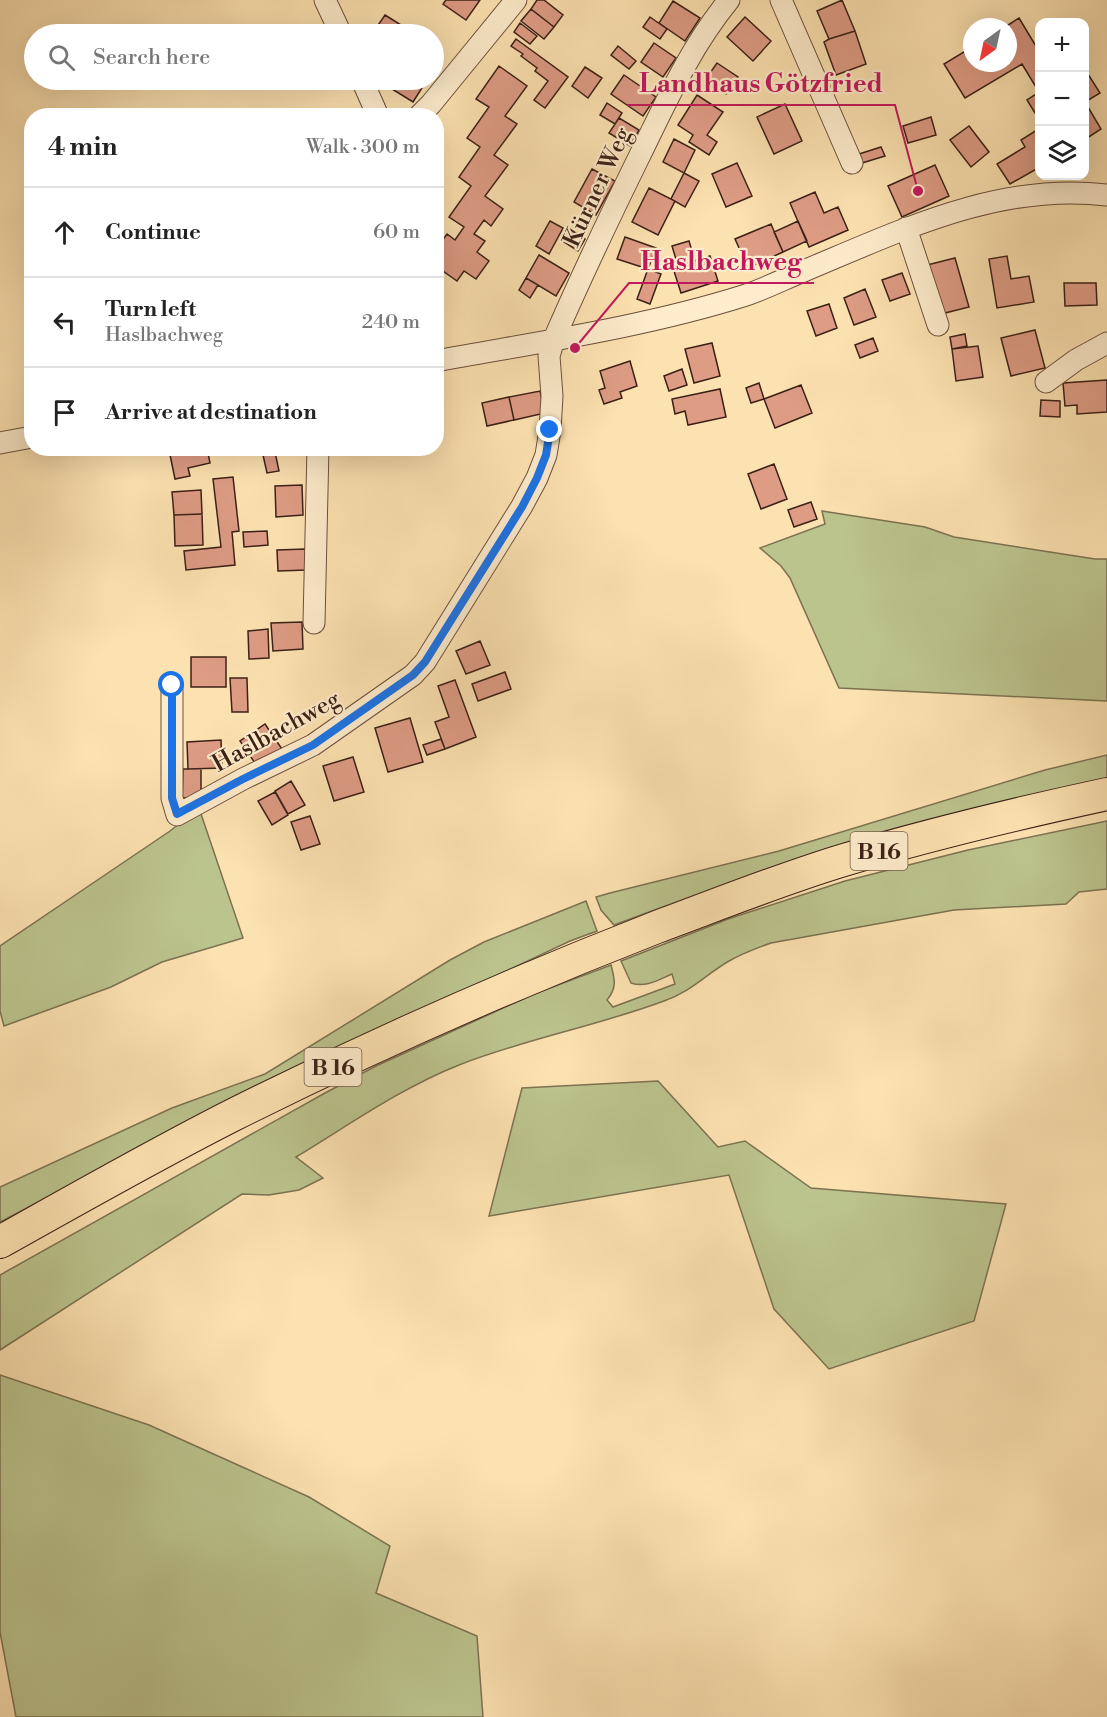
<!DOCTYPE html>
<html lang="en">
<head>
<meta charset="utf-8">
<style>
  body { margin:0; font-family:"Libre Bodoni",serif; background:#f6f6f6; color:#222 }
  .controls { position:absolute; right:18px; top:18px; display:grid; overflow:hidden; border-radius:12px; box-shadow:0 6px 24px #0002 }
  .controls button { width:54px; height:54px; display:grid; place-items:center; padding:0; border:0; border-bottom:2px solid #e0e0e0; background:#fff; color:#222; font:30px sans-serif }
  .compass { position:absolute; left:963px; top:18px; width:54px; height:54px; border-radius:50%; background:#fff; box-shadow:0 6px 24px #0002; rotate:213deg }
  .stop { position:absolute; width:18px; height:18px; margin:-14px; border:4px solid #1a73e8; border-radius:50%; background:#fff }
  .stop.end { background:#1a73e8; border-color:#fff; box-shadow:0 2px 6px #0008 }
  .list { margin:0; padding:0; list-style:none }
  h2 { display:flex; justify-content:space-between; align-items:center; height:78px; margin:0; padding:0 24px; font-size:26px }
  h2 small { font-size:20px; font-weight:400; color:#767676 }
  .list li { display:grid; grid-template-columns:39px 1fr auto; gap:18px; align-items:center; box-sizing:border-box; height:90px; padding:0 24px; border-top:2px solid #e0e0e0 }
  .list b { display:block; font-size:22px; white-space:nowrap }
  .list p { margin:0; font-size:20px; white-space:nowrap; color:#767676 }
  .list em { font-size:20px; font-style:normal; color:#767676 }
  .icon { flex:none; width:33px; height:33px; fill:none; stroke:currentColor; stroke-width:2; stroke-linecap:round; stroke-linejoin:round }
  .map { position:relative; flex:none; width:1107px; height:1717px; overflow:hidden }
  .search { position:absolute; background:#fff; box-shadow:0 6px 24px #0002; left:24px; top:24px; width:420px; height:66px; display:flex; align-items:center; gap:15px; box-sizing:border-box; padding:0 21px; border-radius:33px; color:#767676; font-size:22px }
  .panel { position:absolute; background:#fff; box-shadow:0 6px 24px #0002; left:24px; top:108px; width:420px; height:348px; border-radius:24px }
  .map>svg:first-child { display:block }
  .green { fill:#bcc48e; stroke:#7c7252; stroke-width:1.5 }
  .building { fill:#de9c85; stroke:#3b2016; stroke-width:1.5 }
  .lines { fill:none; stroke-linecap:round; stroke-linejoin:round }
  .minor-casing { stroke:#6c503d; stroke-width:23 }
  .highway-casing { stroke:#3b2016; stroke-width:34 }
  .minor { stroke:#feeccc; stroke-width:21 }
  .highway { stroke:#fde2b1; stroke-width:32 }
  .route { stroke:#1a73e8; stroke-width:8 }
  .labels { text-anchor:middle; stroke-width:4.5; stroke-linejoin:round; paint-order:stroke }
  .shield { fill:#feeccc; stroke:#765d4d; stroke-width:1.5 }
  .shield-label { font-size:22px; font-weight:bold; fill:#3b2016 }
  .street-label { font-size:24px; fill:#3b2016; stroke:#feeccc }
  .leader { fill:none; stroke:#c2185b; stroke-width:2 }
  .callout-dot { fill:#c2185b; stroke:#feeccc; stroke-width:2 }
  .callout-label { font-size:26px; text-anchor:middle; font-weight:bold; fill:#c2185b; stroke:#feeccc; stroke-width:4.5; stroke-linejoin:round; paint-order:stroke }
</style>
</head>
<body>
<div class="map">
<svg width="1107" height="1717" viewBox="0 0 1107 1717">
  <rect width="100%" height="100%" fill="#fde2b1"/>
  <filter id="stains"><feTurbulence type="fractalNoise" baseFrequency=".00333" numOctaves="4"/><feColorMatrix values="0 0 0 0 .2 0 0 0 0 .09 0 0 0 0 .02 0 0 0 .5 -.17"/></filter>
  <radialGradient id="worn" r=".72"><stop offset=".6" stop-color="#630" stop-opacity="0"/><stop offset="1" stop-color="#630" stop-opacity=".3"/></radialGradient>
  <path class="green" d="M822,511L925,527L954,537L1095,559H1107V701L839,688L790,578L781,566L760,548L825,524Z
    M1107,755V781L853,843L760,871L614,925L601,910L596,897L610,893L779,851L1045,770Z
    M199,808L243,938L162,962L111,987L4,1026L0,1011V946L170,831Z
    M1107,821V889L1079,892L1066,904L954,910L771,943C757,948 743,953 729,961C705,975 692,991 664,1001C597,1026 525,1039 459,1065C401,1088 349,1125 296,1157L323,1178L299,1190L269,1195L242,1194L0,1350V1275L325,1093L376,1066L534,994L611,965C615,980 617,988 607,1000L613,1007L675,984L672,974C658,980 646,988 631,983L621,961L728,919L845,881L968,850Z
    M586,901L597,931L570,941L227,1103L0,1222V1187L172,1108L265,1074L450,960L484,942Z
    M658,1081L718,1147L745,1141L811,1188L1006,1204L974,1321L829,1369L774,1309L729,1175L489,1216L522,1088Z
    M0,1375L149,1425L309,1497L390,1546L376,1593L477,1636L483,1717H16L0,1632Z"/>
  <path class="building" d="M446,0H480L466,20L443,4Z
    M537,0H544L563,15L554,27L531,9Z
    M842,0L855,31L829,39L817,11Z
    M673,1L700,18L685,41L659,23Z
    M531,9L554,27L544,39L521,21Z
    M385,15L401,25L395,33L397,34H372Z
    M650,17L667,29L660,39L643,27Z
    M745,17L771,41L753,61L727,37Z
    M1019,18L1037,48L1040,46V121L1027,100L1039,92L1022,64L965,98L944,64L972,47V63H1008V27H1005Z
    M520,23L537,36L530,44L514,32Z
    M855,31L866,64L836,75L824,42L829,39Z
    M516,39L568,77L545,108L534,100L548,81L535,71L537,68L521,56L523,54L511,46Z
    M654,43L676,58L663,77L641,62Z
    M618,46L636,61L629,69L611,55Z
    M717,63L738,77L726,94L705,80Z
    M499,66L527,86L505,116L517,124L494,155L508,165L485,196L503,209L491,226L484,220L474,234L485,241L477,252L489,261L476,279L464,271L457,281L436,266V249L447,234L455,240L464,227L449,217L471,186L459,177L480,147L467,138L489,107L476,99Z
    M585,67L602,78L588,98L572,86Z
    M1086,71L1100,93L1085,102L1101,129L1084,140V72Z
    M624,75L656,97L643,116L611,94Z
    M398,80H427L413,102L392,89Z
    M697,95L723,112L707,135L717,142L709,155L689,142L693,135L678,125Z
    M607,103L622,113L615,124L600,115Z
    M785,104L802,141L774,154L757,117Z
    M931,117L936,135L908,143L903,126Z
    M619,118L639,130L630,146L609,133Z
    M969,126L989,152L971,167L950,140Z
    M1040,128V167L1010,184L997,164L1025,147L1021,140Z
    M674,139L695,150L684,173L663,162Z
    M881,147L885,156L862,163L859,154Z
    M737,163L752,196L726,207L712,174Z
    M935,165L949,196L902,217L888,186Z
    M592,169L615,181L596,215L574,202Z
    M684,173L699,181L685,207L671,199Z
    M649,188L675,201L658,235L632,222Z
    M815,192L824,213L838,207L848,230L809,247L790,203Z
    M550,221L563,228L549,254L536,246Z
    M798,221L807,241L783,252L774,232Z
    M771,224L783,252L748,268L735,239Z
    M568,228L585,239L578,251L561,240Z
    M625,237L656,248L648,269L617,259Z
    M689,241L695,261L678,266L672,246Z
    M539,255L569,273L556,296L526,278Z
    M710,256L718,281L681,293L673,268Z
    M1007,256L1011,279L1029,276L1034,302L997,308L989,259Z
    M955,258L969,307L941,314L927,265Z
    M648,269L661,274L650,304L637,299Z
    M902,273L910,294L890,301L882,280Z
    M526,278L538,285L530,298L519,290Z
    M1064,283H1096L1097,305L1065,306Z
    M865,289L876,317L854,325L844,298Z
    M829,304L837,328L816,336L807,311Z
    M1035,330L1045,368L1011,376L1001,338Z
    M965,334L967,346L952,349L950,337Z
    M873,338L878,351L860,358L855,345Z
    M712,343L720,376L694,383L685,349Z
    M978,346L983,377L956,381L952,349Z
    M630,361L637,386L620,392L622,398L604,404L599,390L605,388L600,371Z
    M682,369L687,385L669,391L664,376Z
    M1107,380V412L1077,414V405L1065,406L1063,383Z
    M759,383L764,399L751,403L746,388Z
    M801,385L812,413L775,428L764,399Z
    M720,389L726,417L688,425L685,411L675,414L672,399Z
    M540,391L545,413L514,420L509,397Z
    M509,397L514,420L487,426L482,403Z
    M1041,400L1060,401V417L1040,416Z
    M176,448H207L210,463L188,468L190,476L175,479L169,450Z
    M275,452L279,471L267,473L263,455Z
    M774,464L787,499L761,509L748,474Z
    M233,477L239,531L232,532L235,565L186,570L184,551L221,547L213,479Z
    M302,485L303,515L276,517L275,486Z
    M201,490L202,514L174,515L172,492Z
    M811,502L817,519L794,527L788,510Z
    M202,514L203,545L175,546L174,515Z
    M267,531L268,545L244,547L243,532Z
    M306,549L307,570L278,571L277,550Z
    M302,622L303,649L273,651L271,623Z
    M268,629L269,658L249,659L248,631Z
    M480,641L490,665L466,674L456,651Z
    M191,657H226V687H191Z
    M505,672L511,689L478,701L472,684Z
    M230,678H247L248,712H232Z
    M455,680L476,737L445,749L435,722L449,717L438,686Z
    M410,718L423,762L388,772L375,728Z
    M265,724L282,749L257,766L240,741Z
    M441,739L445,749L427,755L423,745Z
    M221,740L222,768L188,769L187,742Z
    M353,757L364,792L334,801L323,766Z
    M183,769H201V798H182Z
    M291,781L305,805L288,814L275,791Z
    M275,792L288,815L272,825L258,801Z
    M310,816L320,844L301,850L291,822Z"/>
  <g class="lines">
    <defs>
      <path id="minor" d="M325,0L341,34
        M781,0L852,163
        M362,80L378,116
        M419,116L431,104L516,0
        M906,228L938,325
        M436,361C539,342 644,327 743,296C765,289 786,278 806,270C902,230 1000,182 1107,195
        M1046,382L1076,360L1107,343
        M0,443L32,437
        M314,623L318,448
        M172,685V798L177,815L243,779L313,745L413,675L425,662L522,506L537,478L546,455L550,430L552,396L549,356L554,339C581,277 610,216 640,155C667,100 690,48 729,0"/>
      <path id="highway" d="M0,1242C77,1199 154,1155 233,1115C371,1046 513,983 657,927C719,904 781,879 844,860C931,834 1019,813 1107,794"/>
    </defs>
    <use href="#minor" class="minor-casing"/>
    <use href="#highway" class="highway-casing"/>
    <use href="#minor" class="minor"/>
    <use href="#highway" class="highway"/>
  </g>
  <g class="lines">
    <path class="route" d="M172,685V798L177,814L243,779L313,745L413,675L425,662L522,507L537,478L546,455L550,430"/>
  </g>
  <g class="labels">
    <g class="shield">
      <rect x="850.5" y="832" width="57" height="38" rx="4.5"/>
      <rect x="304.5" y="1048" width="57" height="38" rx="4.5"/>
    </g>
    <g class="shield-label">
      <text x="879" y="859">B 16</text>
      <text x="333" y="1075">B 16</text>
    </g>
    <g class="street-label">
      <text transform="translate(597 187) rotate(-65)" y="8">Kürner Weg</text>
      <text transform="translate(276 731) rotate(-29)" y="8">Haslbachweg</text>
    </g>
  </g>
  <path class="leader" d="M918 191L895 105H627M575 348L629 283H814"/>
  <g class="callout-dot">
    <circle cx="918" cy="191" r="6"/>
    <circle cx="575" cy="348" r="6"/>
  </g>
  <g class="callout-label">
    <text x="761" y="92">Landhaus Götzfried</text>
    <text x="721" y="270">Haslbachweg</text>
  </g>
  <rect width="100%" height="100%" filter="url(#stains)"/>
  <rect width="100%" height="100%" fill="url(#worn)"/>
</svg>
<div class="controls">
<button>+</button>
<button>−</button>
<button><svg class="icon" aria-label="layers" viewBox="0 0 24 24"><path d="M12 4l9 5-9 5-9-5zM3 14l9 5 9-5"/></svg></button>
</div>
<svg class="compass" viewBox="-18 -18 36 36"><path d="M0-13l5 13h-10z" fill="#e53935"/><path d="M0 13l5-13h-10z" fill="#767676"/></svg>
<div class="stop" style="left:172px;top:685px"></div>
<div class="stop end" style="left:550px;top:430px"></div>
<div class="search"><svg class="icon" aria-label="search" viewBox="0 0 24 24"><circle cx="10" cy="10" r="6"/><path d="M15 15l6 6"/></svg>Search here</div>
<section class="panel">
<h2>4 min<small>Walk · 300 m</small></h2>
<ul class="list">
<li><svg class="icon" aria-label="ahead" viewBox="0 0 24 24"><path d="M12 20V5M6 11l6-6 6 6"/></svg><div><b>Continue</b></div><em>60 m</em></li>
<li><svg class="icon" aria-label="left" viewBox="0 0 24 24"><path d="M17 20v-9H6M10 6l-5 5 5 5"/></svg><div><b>Turn left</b><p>Haslbachweg</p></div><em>240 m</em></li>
<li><svg class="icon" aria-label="arrive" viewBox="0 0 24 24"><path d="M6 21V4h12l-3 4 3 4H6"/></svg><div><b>Arrive at destination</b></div></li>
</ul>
</section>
</div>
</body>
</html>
